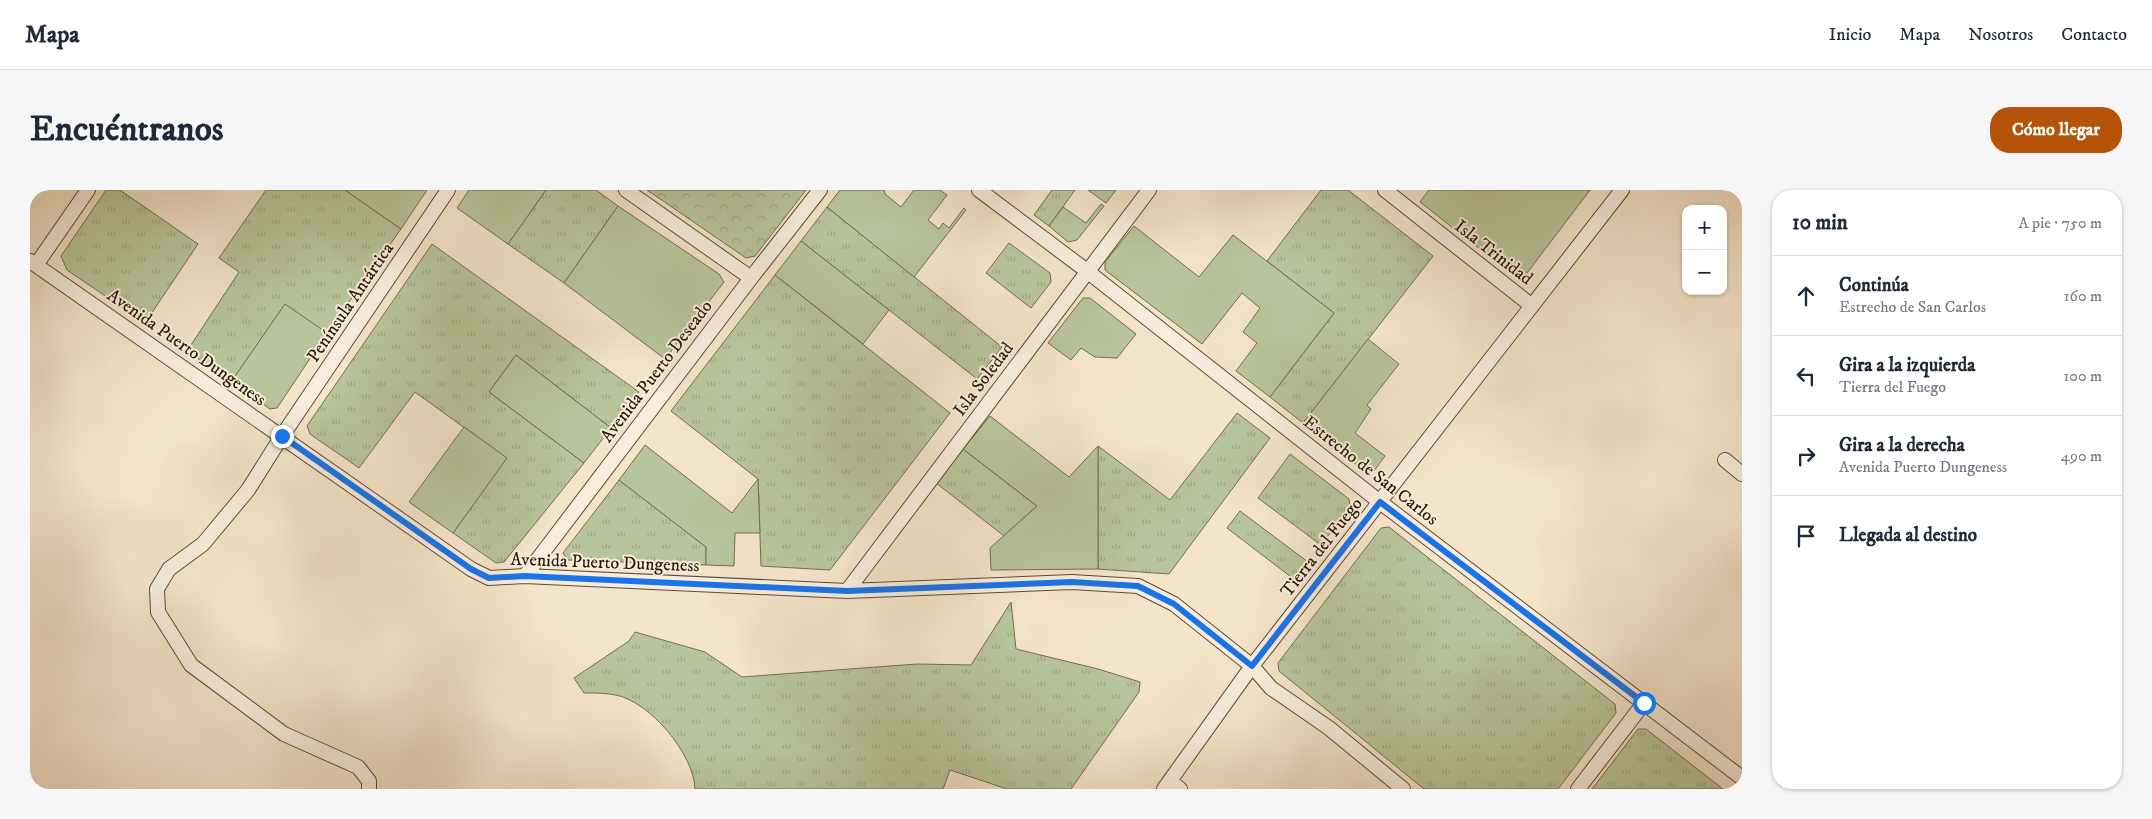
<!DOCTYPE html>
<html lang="es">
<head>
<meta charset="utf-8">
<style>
  body { margin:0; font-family:"IM FELL DW Pica",serif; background:#f6f6f7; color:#1f2937 }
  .controls { position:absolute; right:15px; top:15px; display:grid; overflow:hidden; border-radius:10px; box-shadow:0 1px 4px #0004 }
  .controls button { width:45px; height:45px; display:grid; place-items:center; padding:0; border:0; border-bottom:1px solid #e0e1e3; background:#fff; color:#1f2937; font:25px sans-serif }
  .stop { position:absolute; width:15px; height:15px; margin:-11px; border:4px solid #1a73e8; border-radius:50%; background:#fff }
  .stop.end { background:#1a73e8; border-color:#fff; box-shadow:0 1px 5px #0008 }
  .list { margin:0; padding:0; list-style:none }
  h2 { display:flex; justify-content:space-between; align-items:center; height:65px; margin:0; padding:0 20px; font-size:21px }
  h2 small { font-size:16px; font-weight:400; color:#747a83 }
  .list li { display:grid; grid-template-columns:32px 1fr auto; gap:15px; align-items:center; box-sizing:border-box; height:80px; padding:0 20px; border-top:1px solid #e0e1e3 }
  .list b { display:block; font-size:19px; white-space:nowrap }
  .list p { margin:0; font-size:16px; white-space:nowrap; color:#747a83 }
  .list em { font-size:16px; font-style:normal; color:#747a83 }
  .icon { flex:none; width:28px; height:28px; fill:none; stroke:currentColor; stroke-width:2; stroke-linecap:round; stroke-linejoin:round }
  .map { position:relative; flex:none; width:1712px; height:599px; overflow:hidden; border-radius:20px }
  header { display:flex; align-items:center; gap:30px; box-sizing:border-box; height:70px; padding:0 25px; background:#fff; border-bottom:1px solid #e0e1e3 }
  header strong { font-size:24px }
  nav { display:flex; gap:28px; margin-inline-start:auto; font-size:18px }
  .intro { display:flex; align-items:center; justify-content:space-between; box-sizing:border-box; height:120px; padding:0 30px }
  h1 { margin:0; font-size:35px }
  .button { padding:12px 22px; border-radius:20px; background:#b45309; color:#fff; font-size:18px; font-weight:700 }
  main { display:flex; gap:30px; padding:0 30px }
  aside { flex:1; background:#fff; border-radius:20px; box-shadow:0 1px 4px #0004 }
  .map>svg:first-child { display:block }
  .grass { fill:url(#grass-tufts); stroke:#726e4e }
  .park { fill:url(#park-crowns); stroke:#726e4e }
  .garden { fill:#b8c59a; stroke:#726e4e }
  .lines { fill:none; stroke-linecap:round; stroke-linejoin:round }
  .street-casing { stroke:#5e4a35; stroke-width:16 }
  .street { stroke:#f8eddd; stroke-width:14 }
  .route { stroke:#1a73e8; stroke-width:6 }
  .labels { text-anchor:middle; stroke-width:4; stroke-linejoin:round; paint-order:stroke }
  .street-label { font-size:18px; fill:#2c1703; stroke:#f8eddd }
</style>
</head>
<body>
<header>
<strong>Mapa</strong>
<nav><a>Inicio</a><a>Mapa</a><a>Nosotros</a><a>Contacto</a></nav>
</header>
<div class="intro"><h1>Encuéntranos</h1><a class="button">Cómo llegar</a></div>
<main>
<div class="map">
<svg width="1712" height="599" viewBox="0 0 1712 599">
  <defs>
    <pattern id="grass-tufts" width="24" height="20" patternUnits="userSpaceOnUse" patternTransform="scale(1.25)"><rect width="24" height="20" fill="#b8c59a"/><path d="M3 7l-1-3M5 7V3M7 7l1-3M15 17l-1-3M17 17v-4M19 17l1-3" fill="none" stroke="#9ea883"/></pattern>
    <pattern id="park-crowns" width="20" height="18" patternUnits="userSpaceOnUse" patternTransform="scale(1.25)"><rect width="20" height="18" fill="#b8c59a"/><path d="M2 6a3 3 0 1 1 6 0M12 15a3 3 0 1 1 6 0" fill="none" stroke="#9ea883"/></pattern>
  </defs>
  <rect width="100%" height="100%" fill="#f4e4ca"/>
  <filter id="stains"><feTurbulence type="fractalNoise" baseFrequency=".004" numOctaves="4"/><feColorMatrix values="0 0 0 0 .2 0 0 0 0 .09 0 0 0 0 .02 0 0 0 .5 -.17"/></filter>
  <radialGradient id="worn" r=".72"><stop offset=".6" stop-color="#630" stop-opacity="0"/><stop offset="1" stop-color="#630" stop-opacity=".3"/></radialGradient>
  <path class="grass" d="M76,0H90L168,54L115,133L37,80L31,66Z
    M236,0H315L371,39L297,143L255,115L201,192L157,161L209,82L189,68Z
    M516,0H566L588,16L534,93L478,54Z
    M1022,0H1045L1019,36L1004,25Z
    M1058,0H1086L1076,13Z
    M1291,0H1318L1403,66L1273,233L1240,207L1304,123L1237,71Z
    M797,17L972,157L947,189L771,51Z
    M979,53L1020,83L1021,92L1001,118L956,83Z
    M402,54L609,202L581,238L486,165L459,202L554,273L474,372L466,373L423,343L476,268L385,202L329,278L280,244L277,236Z
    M745,85L920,223L800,380L731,376L728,289L641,221Z
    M1207,223L1240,248L1139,384L1068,379V256L1140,310Z
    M933,259L1007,316L974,346L906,293Z
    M1260,264L1319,309L1320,317L1291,355L1228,308Z
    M589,290L676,357V375L537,370L533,363Z
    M1210,321L1278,372L1265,390L1197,338Z
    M1359,337L1585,514L1586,523L1528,599H1394L1249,481L1248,473L1351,338Z
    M981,412L986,459L1068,479L1110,492L1109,502L1041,599H977L920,580L913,599H665C664,564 620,512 586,505C576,503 565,503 554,503L544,488L599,451L605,442L675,462L712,487L887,474L941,475Z
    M1608,539H1616L1693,599H1562Z"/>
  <path class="park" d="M617,0H776L725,66L716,68Z"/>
  <path class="garden" d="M315,0H397L371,39Z
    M439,0H516L478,54L427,18Z
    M810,0H854L855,4L871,17L884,0H910L917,5L898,30L909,39L913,33L919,38L934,18L936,20L884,87L797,17Z
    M1399,0H1560L1494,87L1487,88L1390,12Z
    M1071,14L1074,16L1047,50L1038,52L1019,36L1033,17L1056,33Z
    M588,16L689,84L694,92L635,169L534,93Z
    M1104,36L1169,87L1203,45L1304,123L1240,207L1206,181L1227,153L1213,142L1230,118L1212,103L1172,154L1075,80V72Z
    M771,51L859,120L833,154L745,85Z
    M1053,108H1060L1106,144L1087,168L1065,167L1051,158L1041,170L1018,153Z
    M255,114L297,143L247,218L240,219L201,192Z
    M1338,149L1369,174L1337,215L1341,219L1325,243L1355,266L1344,281L1336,282L1273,233Z
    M486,165L581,238L554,273L459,202Z
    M960,226L1039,287L1068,256V379L961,380L960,358L1007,316L933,259Z
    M434,237L477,268L423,343L379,312Z
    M615,255L702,323L728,289L730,343H705L704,376L676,375V357L589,290Z"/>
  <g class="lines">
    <defs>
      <path id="street" d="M596,0L721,88
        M949,0L1057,81L1350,312L1712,588
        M1355,0L1502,116
        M0,71L441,379L459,388L495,386L817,401L1042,392L1108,396L1144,414L1222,476L1241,498L1299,538L1373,599
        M6,75L58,0
        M1695,270L1712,284
        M495,386L721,88L790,0
        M817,401L1119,0
        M1140,591L1150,599
        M339,599V591L328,577L254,544L161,475L128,422L127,399L139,379L173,354L218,300L252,246L418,0
        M1134,599L1222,476L1592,0
        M1548,599L1614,513"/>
    </defs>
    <use href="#street" class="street-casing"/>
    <use href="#street" class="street"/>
  </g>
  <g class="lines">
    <path class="route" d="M252,246L441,379L459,388L494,386L817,401L1042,392L1108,396L1144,414L1222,476L1350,312L1614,513"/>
  </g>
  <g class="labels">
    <g class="street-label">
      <text transform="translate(1464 62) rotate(38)" y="6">Isla Trinidad</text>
      <text transform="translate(320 112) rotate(-56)" y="6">Península Antártica</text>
      <text transform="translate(157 157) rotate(35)" y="6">Avenida Puerto Dungeness</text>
      <text transform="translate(626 181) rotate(-53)" y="6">Avenida Puerto Deseado</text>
      <text transform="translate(953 189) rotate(-53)" y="6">Isla Soledad</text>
      <text transform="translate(1341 280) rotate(38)" y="6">Estrecho de San Carlos</text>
      <text transform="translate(1291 357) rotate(-52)" y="6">Tierra del Fuego</text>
      <text transform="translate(575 372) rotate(2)" y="6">Avenida Puerto Dungeness</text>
    </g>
  </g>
  <rect width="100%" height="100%" filter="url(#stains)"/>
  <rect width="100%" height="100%" fill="url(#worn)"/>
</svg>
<div class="controls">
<button>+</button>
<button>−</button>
</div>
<div class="stop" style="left:1614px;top:513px"></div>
<div class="stop end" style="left:252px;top:246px"></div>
</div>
<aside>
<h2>10 min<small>A pie · 750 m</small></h2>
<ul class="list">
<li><svg class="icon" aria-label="ahead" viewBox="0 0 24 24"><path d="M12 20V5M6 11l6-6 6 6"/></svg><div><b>Continúa</b><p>Estrecho de San Carlos</p></div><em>160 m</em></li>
<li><svg class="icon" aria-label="left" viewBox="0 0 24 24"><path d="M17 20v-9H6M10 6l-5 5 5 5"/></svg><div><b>Gira a la izquierda</b><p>Tierra del Fuego</p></div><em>100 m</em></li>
<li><svg class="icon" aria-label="right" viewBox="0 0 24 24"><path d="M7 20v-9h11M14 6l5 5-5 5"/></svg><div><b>Gira a la derecha</b><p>Avenida Puerto Dungeness</p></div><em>490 m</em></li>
<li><svg class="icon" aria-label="arrive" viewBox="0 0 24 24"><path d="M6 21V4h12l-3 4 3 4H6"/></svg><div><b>Llegada al destino</b></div></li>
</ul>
</aside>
</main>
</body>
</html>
